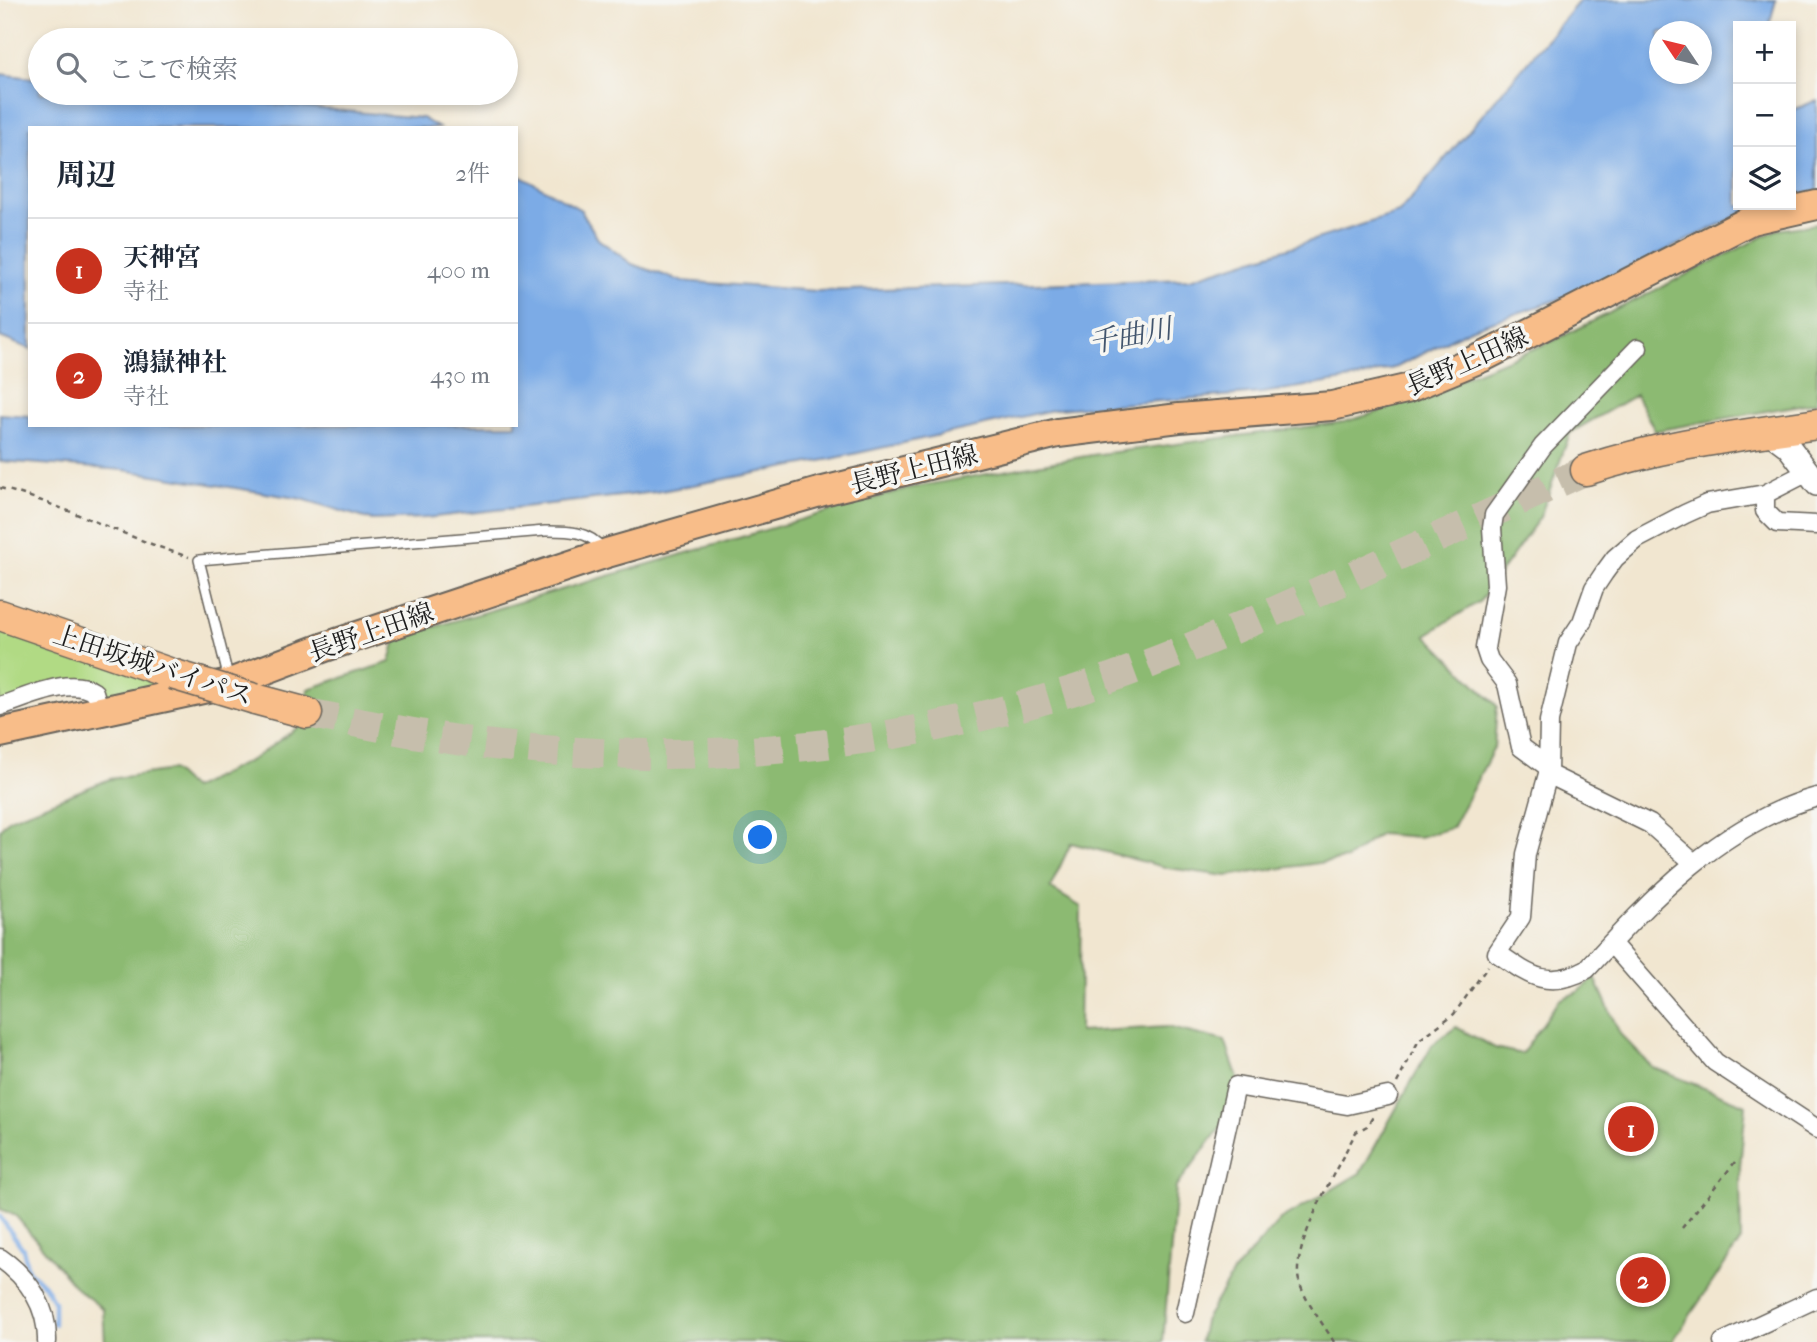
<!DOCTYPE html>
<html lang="ja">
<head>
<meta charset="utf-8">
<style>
  body { margin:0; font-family:"IM FELL French Canon","Noto Serif JP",serif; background:#f6f6f7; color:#1f2937 }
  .controls { position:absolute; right:21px; top:21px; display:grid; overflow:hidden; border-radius:0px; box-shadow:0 4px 10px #0003 }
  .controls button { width:63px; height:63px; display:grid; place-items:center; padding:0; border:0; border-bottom:2px solid #e0e1e3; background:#fff; color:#1f2937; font:35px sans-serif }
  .compass { position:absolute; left:1649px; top:21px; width:63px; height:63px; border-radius:50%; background:#fff; box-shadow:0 4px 10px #0003; rotate:305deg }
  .you { position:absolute; left:761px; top:838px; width:24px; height:24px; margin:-18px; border:5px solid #fff; border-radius:50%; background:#1a73e8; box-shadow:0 0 0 10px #1a73e833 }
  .badge { display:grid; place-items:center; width:46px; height:46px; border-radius:50%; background:#c8321e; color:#fff; font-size:23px; font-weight:700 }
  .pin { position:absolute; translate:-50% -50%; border:4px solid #fff; box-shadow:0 2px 7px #0006 }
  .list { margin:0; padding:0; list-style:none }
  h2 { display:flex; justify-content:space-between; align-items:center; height:91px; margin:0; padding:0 28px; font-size:30px }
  h2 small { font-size:23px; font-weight:400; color:#747a83 }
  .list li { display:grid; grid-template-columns:46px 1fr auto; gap:21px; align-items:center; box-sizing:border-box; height:105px; padding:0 28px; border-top:2px solid #e0e1e3 }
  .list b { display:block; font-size:26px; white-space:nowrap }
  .list p { margin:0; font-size:23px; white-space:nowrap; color:#747a83 }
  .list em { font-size:23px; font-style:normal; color:#747a83 }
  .icon { flex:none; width:38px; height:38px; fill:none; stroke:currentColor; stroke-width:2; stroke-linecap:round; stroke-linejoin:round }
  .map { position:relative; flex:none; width:1817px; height:1342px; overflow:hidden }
  .search { position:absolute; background:#fff; box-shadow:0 4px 10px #0003; left:28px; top:28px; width:490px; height:77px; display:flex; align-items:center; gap:18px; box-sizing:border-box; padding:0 24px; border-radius:38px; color:#747a83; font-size:26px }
  .panel { position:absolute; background:#fff; box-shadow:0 4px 10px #0003; left:28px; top:126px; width:490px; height:301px; border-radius:0px }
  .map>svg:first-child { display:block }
  .green { fill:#b1da84; stroke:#667b50; stroke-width:2 }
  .forest { fill:#8cba72; stroke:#546b47; stroke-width:2 }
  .water { fill:#7babe6; stroke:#4c6481; stroke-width:2; fill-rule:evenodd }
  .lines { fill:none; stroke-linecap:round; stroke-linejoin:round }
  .stream { stroke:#7babe6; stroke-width:4.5 }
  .trunk-tunnel { stroke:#c6beac; stroke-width:30; stroke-dasharray:30 15; stroke-linecap:butt }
  .service-casing { stroke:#67635b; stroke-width:12 }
  .minor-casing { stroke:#67635b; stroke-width:21 }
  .tertiary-casing { stroke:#67635b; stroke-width:26 }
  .primary-casing { stroke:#67635b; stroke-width:32 }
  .trunk-casing { stroke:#67635b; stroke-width:33 }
  .path { stroke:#67635b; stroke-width:2.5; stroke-dasharray:5 5; stroke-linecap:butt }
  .service { stroke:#fff; stroke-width:9 }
  .minor { stroke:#fff; stroke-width:18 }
  .tertiary { stroke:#fff; stroke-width:23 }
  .primary { stroke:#f8bd89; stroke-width:28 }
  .trunk { stroke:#f8bd89; stroke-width:30 }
  .trunk-bridge-casing { stroke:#67635b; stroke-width:33; stroke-linecap:butt }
  .trunk-bridge { stroke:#f8bd89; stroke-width:30 }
  .labels { text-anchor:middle; stroke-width:7; stroke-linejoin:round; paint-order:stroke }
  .street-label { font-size:26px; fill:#1c1c1c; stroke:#f6f6f2 }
  .water-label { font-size:28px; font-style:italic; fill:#42556d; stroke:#f6f6f2 }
</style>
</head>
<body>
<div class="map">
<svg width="1817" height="1342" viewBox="0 0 1817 1342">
  <rect width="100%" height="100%" fill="#f6f6f2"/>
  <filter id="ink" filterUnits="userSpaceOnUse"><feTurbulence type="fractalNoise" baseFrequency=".0143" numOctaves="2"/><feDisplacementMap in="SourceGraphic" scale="14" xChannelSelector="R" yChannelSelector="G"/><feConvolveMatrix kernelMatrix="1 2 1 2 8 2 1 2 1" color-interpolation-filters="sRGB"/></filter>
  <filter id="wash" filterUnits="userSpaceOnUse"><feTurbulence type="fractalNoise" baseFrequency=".00686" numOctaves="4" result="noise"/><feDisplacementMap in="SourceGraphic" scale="28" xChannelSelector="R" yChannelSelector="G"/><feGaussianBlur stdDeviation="1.57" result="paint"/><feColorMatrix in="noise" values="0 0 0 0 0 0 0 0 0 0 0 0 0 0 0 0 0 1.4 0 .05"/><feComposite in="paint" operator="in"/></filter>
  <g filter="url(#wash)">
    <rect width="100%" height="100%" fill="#f1e6d0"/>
    <path class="green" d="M0,627L172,685L109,700L95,686L0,703Z"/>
    <path class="forest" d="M1817,224V402L1655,431L1636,395L1570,433L1540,517L1480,601L1426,635L1497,706L1494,748L1452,828L1419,837L1380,834L1347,859L1226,876L1168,868L1071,843L1050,888L1081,907L1079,1032L1167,1027L1225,1041L1244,1096L1176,1187L1163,1342H105L103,1309L77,1289L16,1216L0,1209V829L9,819L110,779L172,770L192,789L253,759L304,723L308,689L390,662L396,638L909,488L1092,455L1344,422L1381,411L1555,340L1776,230Z
      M1595,978L1620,1034L1652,1067L1746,1105L1740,1167L1741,1240L1672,1342H1200L1204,1321L1234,1271L1280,1220L1360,1173L1432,1045L1456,1027L1495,1048L1522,1054L1559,1000L1578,992Z"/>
    <path class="water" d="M1580,0H1776L1769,26H1738V205H1761L1575,294L1470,329L1397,367L1358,378L1262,393L1057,409L831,459L656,492L426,518L371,520L302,499L124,470L0,461V414L30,416V425H516V173L581,210L598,239L632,264L681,281L817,291L1190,279L1399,213ZM1660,32H1702V74H1660Z
      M0,74L40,79V93H149L422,118L439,128H30V349L0,337Z
      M1817,100V191L1791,195V111Z"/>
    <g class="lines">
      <path class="stream" d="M0,1217L23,1249L28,1270L44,1285L54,1302V1324"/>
    </g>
  </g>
  <g filter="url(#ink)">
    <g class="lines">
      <path class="trunk-tunnel" d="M307,713C375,726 443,740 512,747C673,763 841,752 998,712C1118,682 1230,632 1342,581C1423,544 1505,507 1586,470"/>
      <defs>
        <path id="service" d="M229,680L199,560L545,531C568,531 587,530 603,549"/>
        <path id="minor" d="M1806,473L1765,494L1707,504L1685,514L1637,539L1615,558L1604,573L1594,588L1582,622L1568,643L1549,721L1548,774L1526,854L1521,917L1497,953C1530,976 1548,990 1587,969C1652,898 1722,823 1817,797
          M1765,494V511L1777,523L1817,525
          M0,706C27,698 69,676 94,692L100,712
          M1548,767L1521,747L1507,684L1489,660L1485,648L1496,585L1492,528L1494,515L1543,446L1638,348
          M1548,774L1650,824L1694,863
          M1611,943L1715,1062L1817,1129
          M0,1258C29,1278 48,1307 47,1342
          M1185,1313L1236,1086L1347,1105L1388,1096
          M1723,1342L1817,1298"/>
        <path id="tertiary" d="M1768,431L1788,446L1817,484"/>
        <path id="primary" d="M0,733L230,683L325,647L607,553L823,491L1058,433L1179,418L1332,406L1406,389L1483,357L1751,220L1817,205"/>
        <path id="trunk" d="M1586,470C1665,444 1736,436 1817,424
          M0,615L172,674
          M255,699L307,713"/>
      </defs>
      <use href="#service" class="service-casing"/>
      <use href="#minor" class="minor-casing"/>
      <use href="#tertiary" class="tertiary-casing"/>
      <use href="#primary" class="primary-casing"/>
      <use href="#trunk" class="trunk-casing"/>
      <path class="path" d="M0,488C65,505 124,537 189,557
        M1397,1083L1419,1040L1454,1014L1488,966
        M1682,1228L1735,1162
        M1334,1342C1323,1323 1305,1302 1299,1281C1290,1247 1339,1165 1356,1132L1367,1126L1373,1117"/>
      <use href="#service" class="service"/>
      <use href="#minor" class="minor"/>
      <use href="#tertiary" class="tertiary"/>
      <use href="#primary" class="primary"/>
      <use href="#trunk" class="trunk"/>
      <defs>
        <path id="trunk-bridge" d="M172,674L255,699"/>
      </defs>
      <use href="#trunk-bridge" class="trunk-bridge-casing"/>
      <use href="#trunk-bridge" class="trunk-bridge"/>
    </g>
  </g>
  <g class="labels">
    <g class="street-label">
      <text transform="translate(1467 361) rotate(-24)" y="9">長野上田線</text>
      <text transform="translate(914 469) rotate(-14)" y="9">長野上田線</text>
      <text transform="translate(371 632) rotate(-19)" y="9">長野上田線</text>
      <text transform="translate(153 665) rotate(18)" y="9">上田坂城バイパス</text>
    </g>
    <g class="water-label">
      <text transform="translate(1130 335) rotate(-11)" y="10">千曲川</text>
    </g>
  </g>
</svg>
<div class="controls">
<button>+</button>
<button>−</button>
<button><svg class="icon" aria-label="layers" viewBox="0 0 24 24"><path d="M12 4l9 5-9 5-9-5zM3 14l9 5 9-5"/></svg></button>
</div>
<svg class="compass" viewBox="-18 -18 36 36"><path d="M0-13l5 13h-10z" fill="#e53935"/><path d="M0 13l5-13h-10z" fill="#747a83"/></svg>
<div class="you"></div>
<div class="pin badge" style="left:1631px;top:1129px">1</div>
<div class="pin badge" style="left:1643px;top:1280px">2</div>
<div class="search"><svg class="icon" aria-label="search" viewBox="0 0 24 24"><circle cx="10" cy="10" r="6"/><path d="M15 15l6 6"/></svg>ここで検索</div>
<section class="panel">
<h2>周辺<small>2件</small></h2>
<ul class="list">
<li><span class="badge">1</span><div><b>天神宮</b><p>寺社</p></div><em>400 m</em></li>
<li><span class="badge">2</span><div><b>鴻嶽神社</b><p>寺社</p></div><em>430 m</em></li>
</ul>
</section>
</div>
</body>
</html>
